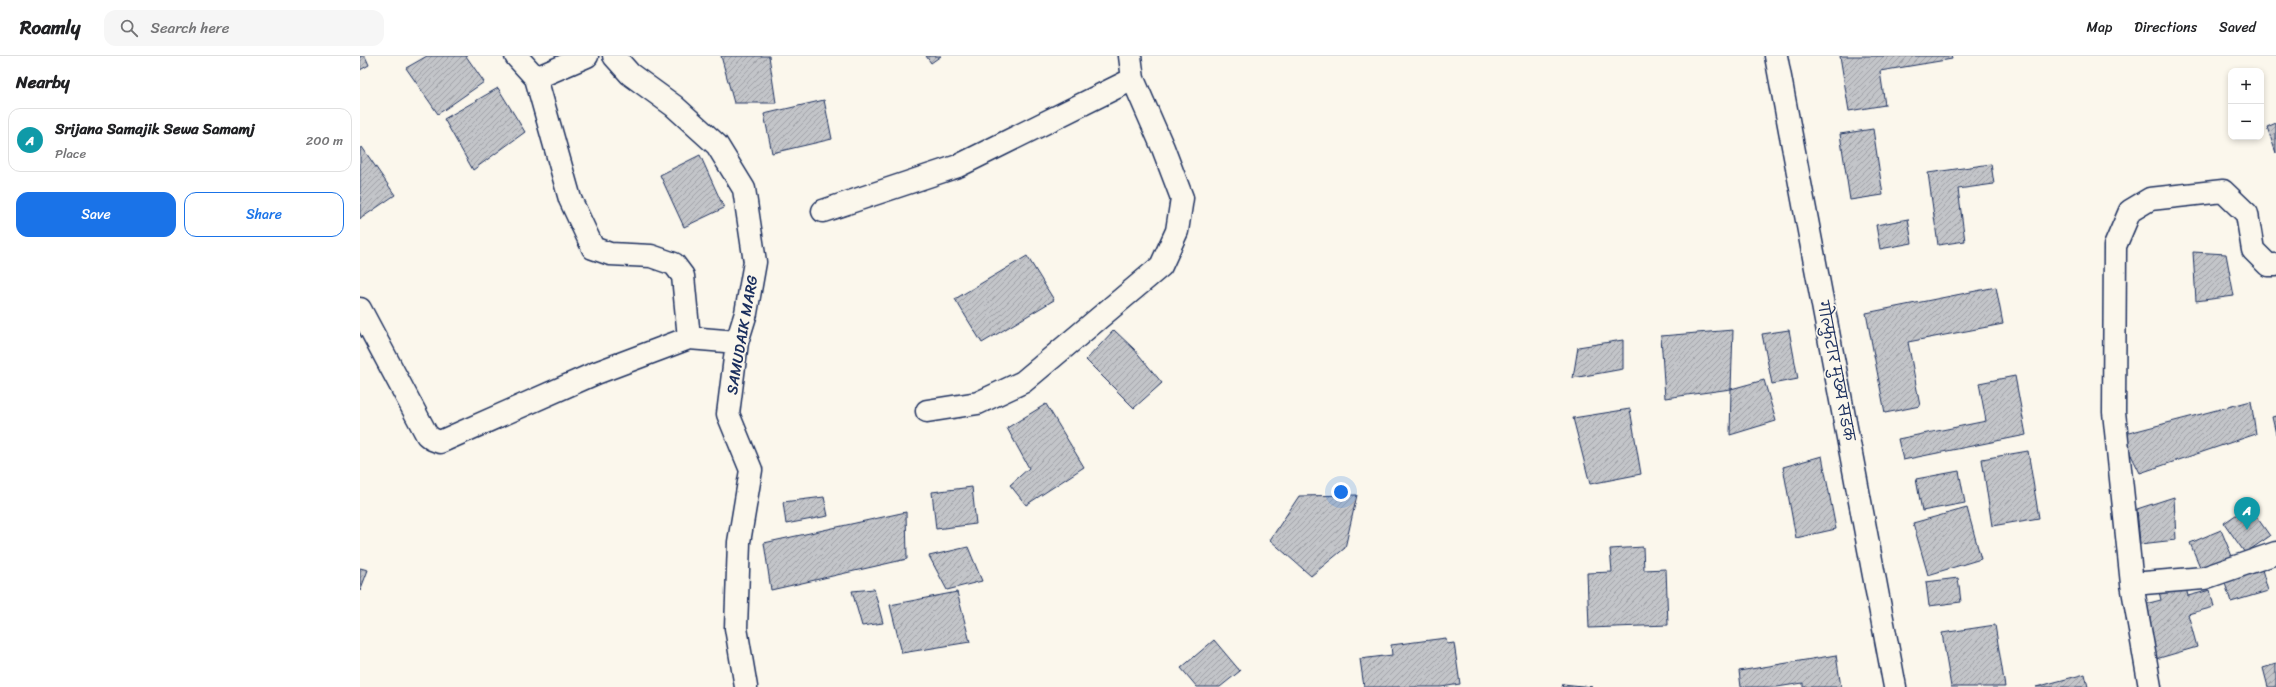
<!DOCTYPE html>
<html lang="en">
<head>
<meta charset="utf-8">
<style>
  body { margin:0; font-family:Sriracha,"Playpen Sans Deva",sans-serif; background:#f6f6f6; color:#202124 }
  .controls { position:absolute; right:12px; top:12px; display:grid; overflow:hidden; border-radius:8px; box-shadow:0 2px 6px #0003 }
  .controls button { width:36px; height:36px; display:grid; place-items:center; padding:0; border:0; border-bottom:1px solid #e0e0e0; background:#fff; color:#202124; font:20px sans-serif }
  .you { position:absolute; left:981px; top:436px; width:14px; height:14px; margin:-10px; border:3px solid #fff; border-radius:50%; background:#1a73e8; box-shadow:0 0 0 6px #1a73e833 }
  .badge { display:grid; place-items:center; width:26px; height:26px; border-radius:50%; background:#1a73e8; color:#fff; font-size:13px; font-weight:700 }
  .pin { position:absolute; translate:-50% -33px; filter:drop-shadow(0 1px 2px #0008) }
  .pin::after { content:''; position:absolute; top:21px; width:14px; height:12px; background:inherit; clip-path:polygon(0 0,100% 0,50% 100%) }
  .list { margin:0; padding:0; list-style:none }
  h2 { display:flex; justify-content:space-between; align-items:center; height:52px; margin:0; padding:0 16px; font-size:17px }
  h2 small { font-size:13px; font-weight:400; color:#757577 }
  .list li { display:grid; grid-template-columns:26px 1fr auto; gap:12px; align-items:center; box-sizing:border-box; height:64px; margin:0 8px 8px; padding:0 8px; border:1px solid #e0e0e0; border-radius:12px }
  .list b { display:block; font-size:15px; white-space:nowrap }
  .list p { margin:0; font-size:13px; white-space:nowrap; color:#757577 }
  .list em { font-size:13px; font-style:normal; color:#757577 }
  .actions { display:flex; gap:8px; padding:12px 16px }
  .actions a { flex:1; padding:9px 0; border:1px solid #1a73e8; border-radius:12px; text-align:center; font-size:14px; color:#1a73e8 }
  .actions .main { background:#1a73e8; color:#fff }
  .icon { flex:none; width:22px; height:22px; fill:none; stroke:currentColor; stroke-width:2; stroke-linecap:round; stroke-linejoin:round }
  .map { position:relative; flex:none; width:1916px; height:631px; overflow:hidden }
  header { display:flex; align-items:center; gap:24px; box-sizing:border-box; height:56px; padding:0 20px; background:#fff; border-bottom:1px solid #e0e0e0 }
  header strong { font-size:19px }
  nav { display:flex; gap:22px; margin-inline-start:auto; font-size:14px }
  .search { width:280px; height:36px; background:#f6f6f6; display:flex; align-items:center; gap:10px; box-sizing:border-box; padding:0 14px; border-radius:12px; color:#757577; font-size:15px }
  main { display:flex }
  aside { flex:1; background:#fff }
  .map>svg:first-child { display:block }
  .building { fill:url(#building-hatch); stroke:#1b2f5e }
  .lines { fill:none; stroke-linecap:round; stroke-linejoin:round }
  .minor-casing { stroke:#1b2f5e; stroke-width:25 }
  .secondary-casing { stroke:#1b2f5e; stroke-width:25 }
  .minor { stroke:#fbf7ec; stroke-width:22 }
  .secondary { stroke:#fbf7ec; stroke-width:22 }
  .labels { text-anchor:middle; stroke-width:3.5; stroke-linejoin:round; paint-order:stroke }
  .street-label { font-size:15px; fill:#1b2f5e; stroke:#fbf7ec }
</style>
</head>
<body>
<header>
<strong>Roamly</strong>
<div class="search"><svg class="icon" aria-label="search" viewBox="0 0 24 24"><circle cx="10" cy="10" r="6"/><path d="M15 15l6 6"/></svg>Search here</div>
<nav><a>Map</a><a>Directions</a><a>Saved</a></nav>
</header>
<main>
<aside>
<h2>Nearby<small></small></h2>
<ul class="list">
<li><span class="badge" style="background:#0f9aa8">A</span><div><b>Srijana Samajik Sewa Samamj</b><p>Place</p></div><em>200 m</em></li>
</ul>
<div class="actions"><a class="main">Save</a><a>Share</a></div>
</aside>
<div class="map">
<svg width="1916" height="631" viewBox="0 0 1916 631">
  <defs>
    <pattern id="building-hatch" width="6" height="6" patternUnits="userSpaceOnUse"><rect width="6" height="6" fill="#c3c5c9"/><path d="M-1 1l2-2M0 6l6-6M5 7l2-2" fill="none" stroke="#9ea0a6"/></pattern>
  </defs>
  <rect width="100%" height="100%" fill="#fbf7ec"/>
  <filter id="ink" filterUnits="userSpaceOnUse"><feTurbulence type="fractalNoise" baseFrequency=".025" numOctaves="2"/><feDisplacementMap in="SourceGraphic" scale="8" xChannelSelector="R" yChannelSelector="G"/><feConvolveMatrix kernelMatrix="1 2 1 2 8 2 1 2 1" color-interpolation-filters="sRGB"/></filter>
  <g filter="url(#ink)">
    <path class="building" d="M0,0H5L9,9L0,14Z
      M67,0H106L124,26L78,58L46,12Z
      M361,0H409L416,47H374Z
      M566,0H581L571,7Z
      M1480,0H1591L1592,3L1520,15L1525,49L1489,55Z
      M138,32L165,76L113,114L84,63Z
      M464,44L472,83L412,97L404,58Z
      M1916,67V97L1907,71Z
      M1513,73L1523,139L1490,144L1480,78Z
      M2,91L35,139L0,163V92Z
      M340,99L364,152L324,171L300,119Z
      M1631,108L1634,128L1598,133L1605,185L1578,189L1568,117Z
      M1548,163L1552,187L1520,193L1516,169Z
      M1833,196L1866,198L1874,240L1836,245Z
      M667,200L694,244L622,287L595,243Z
      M1636,231L1643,268L1548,286L1560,350L1525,357L1506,257Z
      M754,274L774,293L802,327L774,352L726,304Z
      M1373,274L1371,333L1305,342L1301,280Z
      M1429,274L1438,323L1412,328L1402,278Z
      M1263,284V313L1213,322L1218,291Z
      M1655,320L1666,379L1543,404L1538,383L1626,365L1619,327Z
      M1404,324L1416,365L1370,379L1371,333Z
      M1891,345L1896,378L1780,417L1761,379Z
      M686,348L724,411L666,449L650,429L669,412L647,372Z
      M1270,353L1281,418L1230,428L1213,362Z
      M1916,360V378L1912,361Z
      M1668,395L1679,462L1632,470L1622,403Z
      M1462,400L1476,473L1436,482L1423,411Z
      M1599,415L1605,447L1562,455L1556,423Z
      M612,431L616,468L576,473L572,436Z
      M997,439L985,492L951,520L910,484L939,440Z
      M464,441L468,460L426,468L423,446Z
      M1814,441L1816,484L1780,488L1777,453Z
      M1889,450L1910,480L1885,497L1864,467Z
      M1607,452L1621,503L1568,519L1553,467Z
      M546,456L547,503L411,534L404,487Z
      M1861,474L1874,505L1843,518L1830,487Z
      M608,491L622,525L587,534L569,500Z
      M1283,491L1284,514L1306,513L1308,569L1229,572L1227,517L1252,516L1250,493Z
      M1901,510L1908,535L1871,546L1863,521Z
      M0,512L8,514L0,535Z
      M1598,522L1601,546L1569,550L1566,526Z
      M1825,528L1828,540L1850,534L1854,551L1828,558L1837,591L1796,603L1781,549L1801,544L1799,536Z
      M514,533L523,567L502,570L492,535Z
      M597,536L610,586L542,597L530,549Z
      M1635,569L1645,631H1591L1582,577Z
      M1086,582L1087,588L1094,587L1100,628L1081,631H1004L1000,603L1032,599L1031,589Z
      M854,584L880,615L860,631H837L821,612Z
      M1476,599L1481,631H1443V627L1417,631H1381L1379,615Z
      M1916,608V631H1908L1903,612Z
      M1725,618L1728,631H1676Z
      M1203,628L1232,631H1202Z"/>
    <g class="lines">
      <defs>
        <path id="minor" d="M156,0L176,22L227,0
          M254,0L270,18L314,50L357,89L384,133L395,206L386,257L377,286L368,358L391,414L379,486L376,572L386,631
          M176,22L210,143L233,192L250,198L291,200L314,208L323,220L329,282
          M463,155L598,110L773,23
          M0,253L67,379L72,383L80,386L236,317L329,282L377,286
          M567,355L618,347L663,326L801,210L817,175L822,142L803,92L773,23L770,0
          M1772,528L1754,356L1755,190L1770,155L1790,143L1863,135L1887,158L1893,194L1908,209H1916
          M1790,631L1772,528L1844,522L1916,497"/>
        <path id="secondary" d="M1416,0L1535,631"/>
      </defs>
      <use href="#minor" class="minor-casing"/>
      <use href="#secondary" class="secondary-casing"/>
      <use href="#minor" class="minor"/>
      <use href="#secondary" class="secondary"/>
    </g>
  </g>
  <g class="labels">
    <g class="street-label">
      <text transform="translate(382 279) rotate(-80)" y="5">SAMUDAIK MARG</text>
      <text transform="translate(1476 315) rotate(79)" y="5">गोल्फुटार मुख्य सडक</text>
    </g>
  </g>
</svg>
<div class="controls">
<button>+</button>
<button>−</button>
</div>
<div class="you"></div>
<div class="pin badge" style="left:1887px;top:474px;background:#0f9aa8">A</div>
</div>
</main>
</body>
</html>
